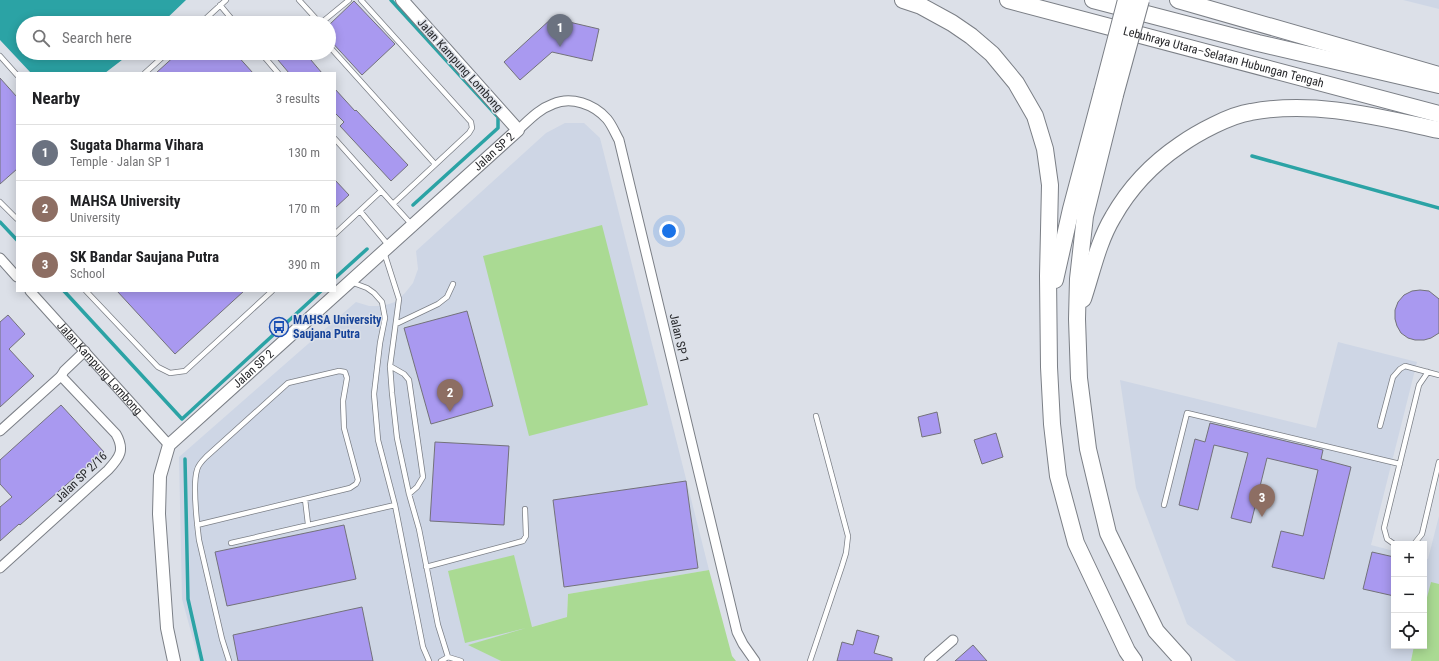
<!DOCTYPE html>
<html lang="en">
<head>
<meta charset="utf-8">
<style>
  body { margin:0; font-family:"Roboto Condensed",sans-serif; background:#f6f6f6; color:#202124 }
  .controls { position:absolute; right:12px; bottom:12px; display:grid; overflow:hidden; border-radius:0px; box-shadow:0 2px 10px #0003 }
  .controls button { width:36px; height:36px; display:grid; place-items:center; padding:0; border:0; border-bottom:1px solid #e0e0e0; background:#fff; color:#202124; font:20px sans-serif }
  .you { position:absolute; left:669px; top:231px; width:14px; height:14px; margin:-10px; border:3px solid #fff; border-radius:50%; background:#1a73e8; box-shadow:0 0 0 6px #1a73e833 }
  .badge { display:grid; place-items:center; width:26px; height:26px; border-radius:50%; background:#1676c2; color:#fff; font-size:13px; font-weight:700 }
  .pin { position:absolute; translate:-50% -33px; filter:drop-shadow(0 1px 2px #0008) }
  .pin::after { content:''; position:absolute; top:21px; width:14px; height:12px; background:inherit; clip-path:polygon(0 0,100% 0,50% 100%) }
  .list { margin:0; padding:0; list-style:none }
  h2 { display:flex; justify-content:space-between; align-items:center; height:52px; margin:0; padding:0 16px; font-size:17px }
  h2 small { font-size:13px; font-weight:400; color:#757577 }
  .list li { display:grid; grid-template-columns:26px 1fr auto; gap:12px; align-items:center; box-sizing:border-box; height:56px; padding:0 16px; border-top:1px solid #e0e0e0 }
  .list b { display:block; font-size:15px; white-space:nowrap }
  .list p { margin:0; font-size:13px; white-space:nowrap; color:#757577 }
  .list em { font-size:13px; font-style:normal; color:#757577 }
  .icon { flex:none; width:22px; height:22px; fill:none; stroke:currentColor; stroke-width:2; stroke-linecap:round; stroke-linejoin:round }
  .map { position:relative; flex:none; width:1439px; height:661px; overflow:hidden }
  .search { position:absolute; background:#fff; box-shadow:0 2px 10px #0003; left:16px; top:16px; width:320px; height:44px; display:flex; align-items:center; gap:10px; box-sizing:border-box; padding:0 14px; border-radius:22px; color:#757577; font-size:15px }
  .panel { position:absolute; background:#fff; box-shadow:0 2px 10px #0003; left:16px; top:72px; width:320px; height:220px; border-radius:0px }
  .map>svg:first-child { display:block }
  .built { fill:#ced6e5 }
  .green { fill:#aada93 }
  .water { fill:#2ba3a5 }
  .lines { fill:none; stroke-linecap:round; stroke-linejoin:round }
  .stream { stroke:#2ba3a5; stroke-width:3.5 }
  .building { fill:#a999f0; stroke:#73727a }
  .lane-casing { stroke:#7b7f86; stroke-width:6 }
  .street-casing { stroke:#7b7f86; stroke-width:11 }
  .secondary-casing { stroke:#7b7f86; stroke-width:14 }
  .highway-casing { stroke:#7b7f86; stroke-width:18 }
  .lane { stroke:#fff; stroke-width:4.5 }
  .street { stroke:#fff; stroke-width:9 }
  .secondary { stroke:#fff; stroke-width:12 }
  .highway { stroke:#fff; stroke-width:16 }
  .highway-bridge-casing { stroke:#7b7f86; stroke-width:18; stroke-linecap:butt }
  .highway-bridge { stroke:#fff; stroke-width:16 }
  .labels { text-anchor:middle; stroke-width:3; stroke-linejoin:round; paint-order:stroke }
  .street-label { font-size:12px; fill:#26272a; stroke:#dce0e8 }
  .transit-label { font-size:12px; font-weight:bold; fill:#164399; stroke:#dce0e8; text-anchor:start }
</style>
</head>
<body>
<div class="map">
<svg width="1439" height="661" viewBox="0 0 1439 661">
  <rect width="100%" height="100%" fill="#dce0e8"/>
  <path class="built" d="M1403,0H1439V9Z
    M565,123H584L600,138L709,570L568,594L567,617L469,645L501,661H199L182,599L179,457L356,302L369,306H383L395,302L405,293L413,283L418,269L416,251L546,133Z
    M1338,342L1417,362L1371,545L1394,551V646H1424V558L1428,559L1439,516V661H1236L1187,624L1136,488L1120,380L1316,428Z"/>
  <path class="green" d="M602,225L648,405L529,436L483,256Z
    M514,555L532,627L567,617L568,594L709,570L732,656L736,661H501L468,645L526,628L465,643L448,571Z
    M1431,582L1439,584V661H1411L1414,646H1424V609Z"/>
  <path class="water" d="M0,0H186L162,23H23V53H131L105,73H31L0,40Z"/>
  <g class="lines">
    <path class="stream" d="M391,0L498,117V128L413,205
      M1252,156L1439,208
      M0,222L17,240
      M335,278L367,249
      M64,291L182,419L321,291
      M185,459L188,599L202,661"/>
  </g>
  <path class="building" d="M354,1L395,44L362,75L329,39V25Z
    M552,18L599,29L592,61L552,52L520,80L504,62Z
    M178,53H235L253,73H156Z
    M272,53H305L322,73H289Z
    M0,78L17,97V169L0,184Z
    M335,89L355,111L356,110L408,165L391,181L340,126L344,122L335,113Z
    M335,180L349,195L335,208Z
    M1420,290L1429,291L1439,299V333L1431,338L1424,340H1415L1408,338L1401,333L1397,326L1395,319V310L1398,302L1404,295L1412,291Z
    M117,291H244L175,354Z
    M467,311L493,406L431,424L404,328Z
    M8,315L25,334L9,349L34,376L0,407V322Z
    M61,405L104,452L20,525L19,524L0,541V507L12,497L0,484V460Z
    M937,412L941,433L922,437L918,417Z
    M1210,423L1323,450L1321,459L1351,467L1324,579L1272,567L1281,531L1303,536L1318,470L1267,458L1251,523L1231,518L1248,453L1214,445L1198,510L1179,505L1195,439L1205,442Z
    M996,433L1003,457L982,464L974,440Z
    M435,442L509,446L504,525L430,521Z
    M686,481L698,568L564,587L553,500Z
    M344,525L356,579L227,606L215,552Z
    M1372,552L1394,557V596L1363,589Z
    M362,607L373,661H238L233,635Z
    M857,630L879,636L874,653L892,658V661H837L842,642L853,645Z
    M973,645L987,661H955Z"/>
  <g class="lines">
    <defs>
      <path id="lane" d="M299,0L320,23
        M361,0L471,122L472,128L469,133L393,204L412,225
        M220,5L235,23
        M201,23L226,0
        M321,23L349,0
        M329,46L435,164
        M261,53L278,73
        M0,56L17,75
        M145,73L167,53
        M335,139L393,204
        M0,202L17,219
        M360,211L389,246
        M335,234L381,191
        M384,252L399,299L390,366L392,393L397,438L409,494L419,529L438,625L448,657
        M351,282L367,288L374,293L382,302L385,318L380,343L374,394L378,440L395,505L423,647L429,661
        M86,291L158,367L170,373L185,371L272,291
        M396,324L438,304L447,297L453,284
        M390,366L404,374L409,380L423,477L417,487L409,494
        M1380,426L1393,377L1400,369L1405,366L1439,375
        M305,499L308,524
        M1164,505L1187,413L1400,464
        M197,525L350,488L356,484L358,480L344,428L343,401L347,378L345,372L339,371L288,383L206,457C202,461 198,465 197,470C192,486 197,523 199,540L222,639L229,661
        M231,543L395,505
        M1394,544L1387,539L1384,528L1419,385L1428,372
        M1414,544L1422,534L1439,462
        M426,567L523,541L526,536L525,509
        M441,661L448,657L461,661
        M810,661L842,566L846,553L848,536L816,416"/>
      <g id="street">
        <path d="M518,130C529,120 539,109 553,104C571,96 594,104 607,119C612,125 615,133 619,140L737,632L743,644L755,661"/>
        <path d="M0,258L17,277"/>
        <path id="s1" d="M30,291L169,445"/>
        <path d="M0,431L61,376L64,371L85,351"/>
        <path d="M0,568L108,470C120,457 125,450 116,434L61,376"/>
        <path d="M929,661L953,640"/>
      </g>
      <g id="secondary">
        <path id="s2" d="M174,661L167,628L159,514L160,476L169,445L518,130L402,0"/>
      </g>
      <g id="highway">
        <path d="M903,0L921,6L952,23L971,36L992,54L1016,83L1035,116L1045,149L1050,185L1048,276L1049,367L1052,424L1058,476L1076,543L1127,651L1134,661"/>
        <path id="s3" d="M1008,0L1439,114"/>
        <path d="M1093,0L1258,43L1439,85"/>
        <path d="M1178,0L1439,75"/>
        <path d="M1115,95L1085,216L1078,279L1077,319L1079,378L1088,449L1108,533L1156,631L1183,661"/>
        <path d="M1055,280L1071,209L1102,92"/>
        <path d="M1083,299C1092,272 1098,242 1113,217C1130,187 1152,164 1180,145C1197,133 1230,115 1251,112C1314,100 1378,117 1439,130"/>
      </g>
    </defs>
    <use href="#lane" class="lane-casing"/>
    <use href="#street" class="street-casing"/>
    <use href="#secondary" class="secondary-casing"/>
    <use href="#highway" class="highway-casing"/>
    <use href="#lane" class="lane"/>
    <use href="#street" class="street"/>
    <use href="#secondary" class="secondary"/>
    <use href="#highway" class="highway"/>
    <defs>
      <path id="highway-bridge" d="M1102,92L1126,0
        M1115,95L1141,0"/>
    </defs>
    <use href="#highway-bridge" class="highway-bridge-casing"/>
    <use href="#highway-bridge" class="highway-bridge"/>
  </g>
  <defs>
    <symbol id="bus-ring" viewBox="-11 -11 22 22"><circle r="9.5" fill="#dce0e8" stroke="#1a4fb4" stroke-width="1.5"/><path d="M-5-6H5V4H4V6H2V4H-2V6H-4V4H-5ZM-3.5-4V0h7V-4ZM-3.5 1.2v1.5H-2V1.2ZM2 1.2v1.5H3.5V1.2Z" fill="#1a4fb4"/></symbol>
  </defs>
  <g fill-rule="evenodd">
    <use href="#bus-ring" x="268" y="316" width="22" height="22"/>
  </g>
  <g class="labels">
    <g class="street-label">
      <text dy="4" stroke="none"><textPath href="#s3" startOffset="223">Lebuhraya Utara–Selatan Hubungan Tengah</textPath></text>
      <text transform="translate(460 65) rotate(48)" y="4">Jalan Kampung Lombong</text>
      <text dy="4" stroke="none"><textPath href="#s2" startOffset="656">Jalan SP 2</textPath></text>
      <text transform="translate(679 338) rotate(77)" y="4">Jalan SP 1</text>
      <text dy="4" stroke="none"><textPath href="#s1" startOffset="104">Jalan Kampung Lombong</textPath></text>
      <text dy="4" stroke="none"><textPath href="#s2" startOffset="332">Jalan SP 2</textPath></text>
      <text transform="translate(81 477) rotate(-44)" y="4">Jalan SP 2/16</text>
    </g>
    <g class="transit-label">
      <text x="293" y="324">MAHSA University<tspan x="293" dy="14">Saujana Putra</tspan></text>
    </g>
  </g>
</svg>
<div class="controls">
<button>+</button>
<button>−</button>
<button><svg class="icon" aria-label="locate" viewBox="0 0 24 24"><circle cx="12" cy="12" r="6"/><path d="M12 2v4M12 18v4M2 12h4M18 12h4"/></svg></button>
</div>
<div class="you"></div>
<div class="pin badge" style="left:560px;top:47px;background:#6b7280">1</div>
<div class="pin badge" style="left:450px;top:412px;background:#8d6e63">2</div>
<div class="pin badge" style="left:1262px;top:517px;background:#8d6e63">3</div>
<div class="search"><svg class="icon" aria-label="search" viewBox="0 0 24 24"><circle cx="10" cy="10" r="6"/><path d="M15 15l6 6"/></svg>Search here</div>
<section class="panel">
<h2>Nearby<small>3 results</small></h2>
<ul class="list">
<li><span class="badge" style="background:#6b7280">1</span><div><b>Sugata Dharma Vihara</b><p>Temple · Jalan SP 1</p></div><em>130 m</em></li>
<li><span class="badge" style="background:#8d6e63">2</span><div><b>MAHSA University</b><p>University</p></div><em>170 m</em></li>
<li><span class="badge" style="background:#8d6e63">3</span><div><b>SK Bandar Saujana Putra</b><p>School</p></div><em>390 m</em></li>
</ul>
</section>
</div>
</body>
</html>
